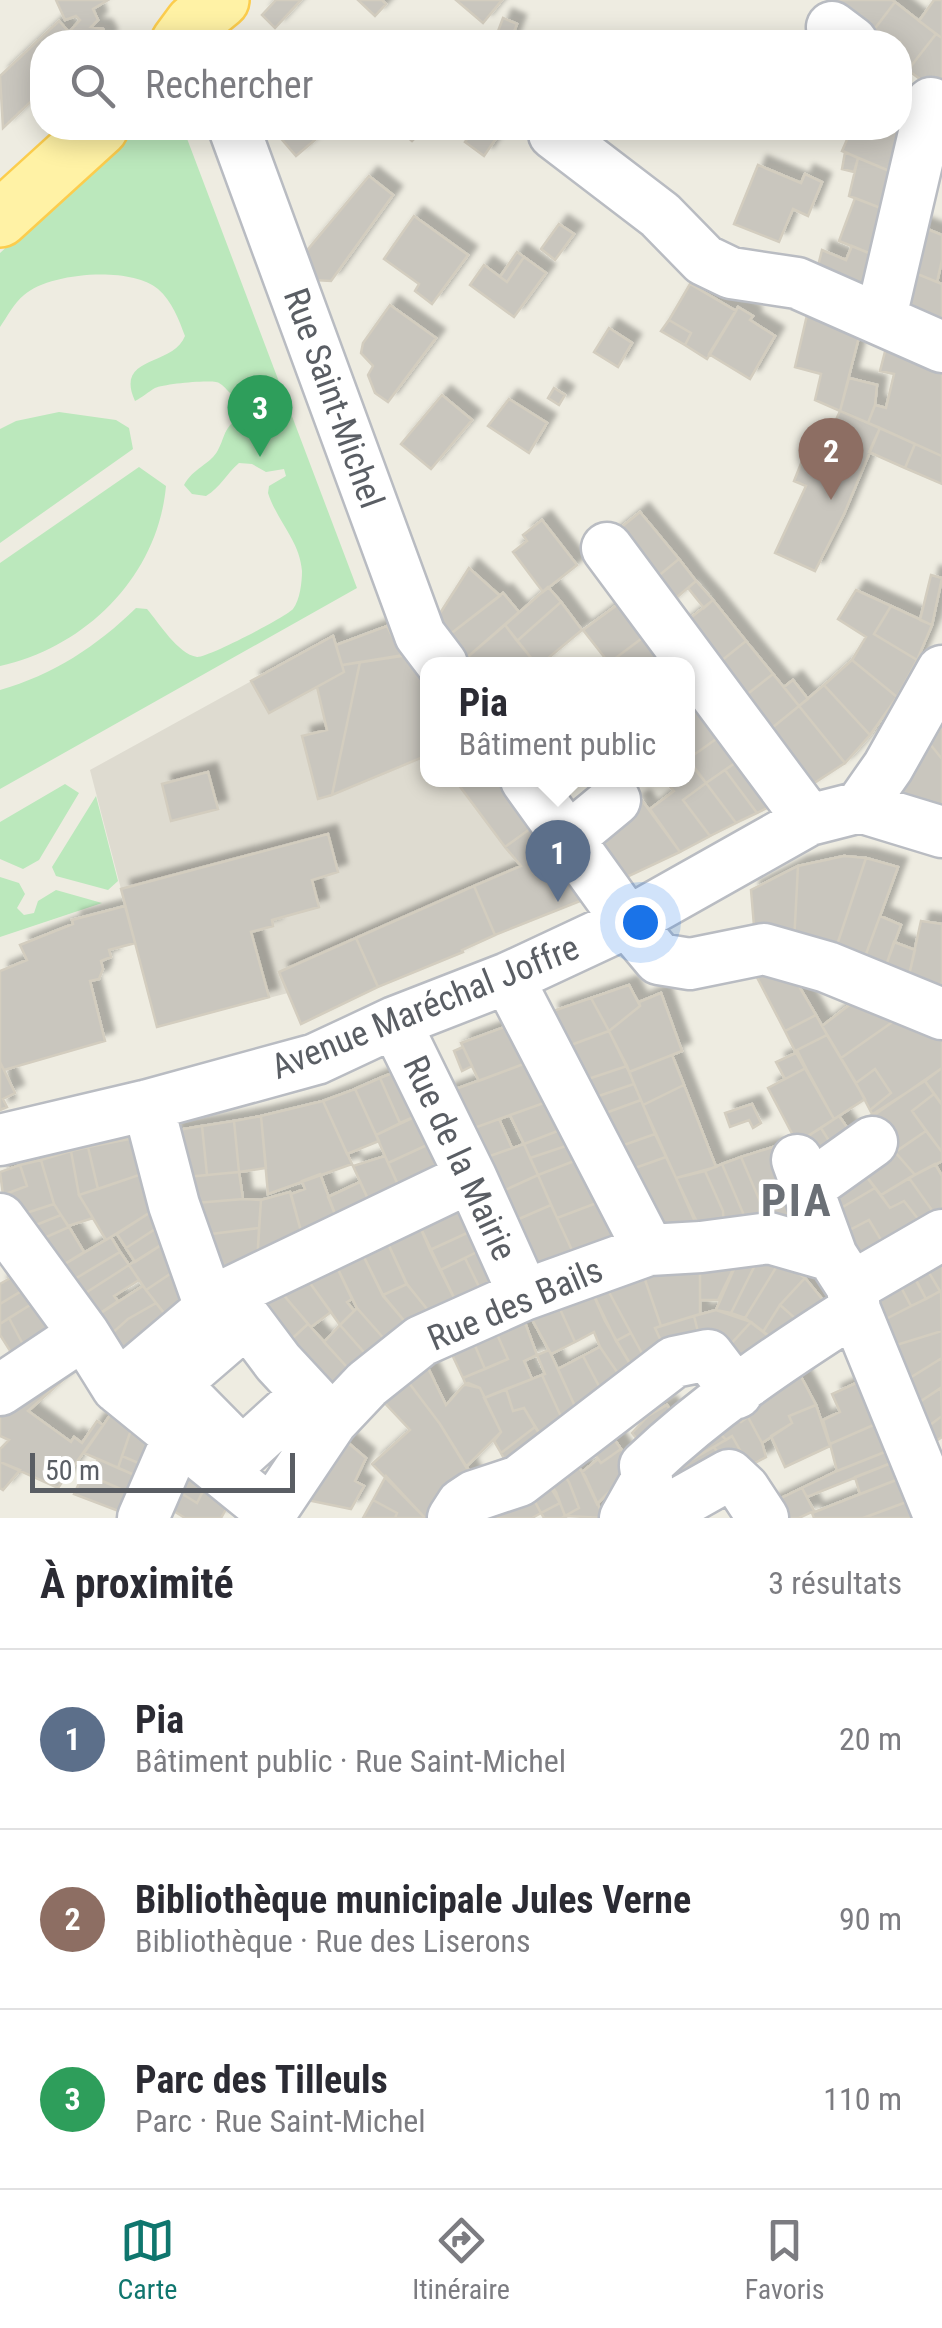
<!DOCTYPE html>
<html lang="fr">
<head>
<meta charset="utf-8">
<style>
  body { margin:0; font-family:"Roboto Condensed",sans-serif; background:#f7f7f7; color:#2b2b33 }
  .scale { position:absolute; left:30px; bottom:25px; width:265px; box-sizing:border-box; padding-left:10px; border:5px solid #5a5e64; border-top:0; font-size:28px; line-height:35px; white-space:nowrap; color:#5a5e64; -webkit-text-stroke:8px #fff; paint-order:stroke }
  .you { position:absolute; left:640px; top:922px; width:35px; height:35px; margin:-25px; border:8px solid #fff; border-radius:50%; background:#1a73e8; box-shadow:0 0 0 15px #1a73e833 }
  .badge { display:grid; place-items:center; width:65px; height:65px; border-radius:50%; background:#0f766e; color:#fff; font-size:32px; font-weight:700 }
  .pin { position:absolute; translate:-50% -82px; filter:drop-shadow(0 2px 5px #0008) }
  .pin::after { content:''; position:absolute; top:52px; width:35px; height:30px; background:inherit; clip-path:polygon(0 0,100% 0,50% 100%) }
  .popup { position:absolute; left:420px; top:657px; width:275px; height:130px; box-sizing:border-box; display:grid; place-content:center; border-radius:20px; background:#fff; filter:drop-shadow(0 2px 8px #0005); font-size:32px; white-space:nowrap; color:#7c7c81 }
  .popup b { font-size:38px; color:#2b2b33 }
  .popup::after { content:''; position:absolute; left:50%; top:100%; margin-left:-20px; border:20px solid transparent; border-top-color:#fff }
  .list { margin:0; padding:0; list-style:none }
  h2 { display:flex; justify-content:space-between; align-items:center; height:130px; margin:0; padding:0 40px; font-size:42px }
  h2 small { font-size:32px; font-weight:400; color:#7c7c81 }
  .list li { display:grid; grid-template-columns:65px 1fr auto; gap:30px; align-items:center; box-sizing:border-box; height:180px; padding:0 40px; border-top:2px solid #e1e1e2 }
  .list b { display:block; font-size:38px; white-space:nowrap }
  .list p { margin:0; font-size:32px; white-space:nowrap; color:#7c7c81 }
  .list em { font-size:32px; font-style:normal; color:#7c7c81 }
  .icon { flex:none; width:55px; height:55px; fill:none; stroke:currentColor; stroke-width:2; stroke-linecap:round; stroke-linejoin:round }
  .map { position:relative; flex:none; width:942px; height:1518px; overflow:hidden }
  .search { position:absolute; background:#fff; box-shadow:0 5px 25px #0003; left:30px; right:30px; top:30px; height:110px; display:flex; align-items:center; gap:25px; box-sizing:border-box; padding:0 35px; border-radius:40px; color:#7c7c81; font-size:38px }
  .sheet { height:670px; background:#fff }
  nav { display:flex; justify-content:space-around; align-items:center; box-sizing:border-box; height:140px; border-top:2px solid #e1e1e2; background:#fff; font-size:28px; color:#7c7c81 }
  nav a { display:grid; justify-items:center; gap:5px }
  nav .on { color:#0f766e }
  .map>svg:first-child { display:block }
  .education { fill:#dedbd0 }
  .green { fill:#bbe8bc }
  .building { fill:#c9c6be; stroke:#d3cdbf; stroke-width:2.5; filter:url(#shadow) }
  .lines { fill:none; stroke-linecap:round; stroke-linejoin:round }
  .minor-casing { stroke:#b9bcc2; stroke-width:55 }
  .major-casing { stroke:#fccd4d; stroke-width:60 }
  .minor { stroke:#fff; stroke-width:50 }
  .major { stroke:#fff2a5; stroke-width:55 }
  .labels { text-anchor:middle; stroke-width:9; stroke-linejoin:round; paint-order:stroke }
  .street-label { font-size:35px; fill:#5a5e64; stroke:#fff }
  .district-label { font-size:45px; font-weight:bold; letter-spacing:2.5px; fill:#6b7076; stroke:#fff }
</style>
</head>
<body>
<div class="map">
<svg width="942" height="1518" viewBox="0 0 942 1518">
  <defs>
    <filter id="shadow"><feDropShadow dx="9" dy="-9" stdDeviation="2.5" flood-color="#0004"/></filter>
  </defs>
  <rect width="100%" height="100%" fill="#eeece1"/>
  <path class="education" d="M333,636L342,664L360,662L333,794L428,755V780H455L521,866L280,972L288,993L157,1027L90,770Z"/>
  <path class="green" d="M137,128H183L357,588L0,789V690C53,675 97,646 136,608L147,609C159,623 178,654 197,657C207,658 286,617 293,609C300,600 302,582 302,571C300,541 277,521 268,493L269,486L286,476L284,469L266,472L252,464L239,463C226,474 221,487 206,496L192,494L184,485C193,468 211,464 218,450C224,439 223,432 233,422L231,394C227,390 223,385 219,383C212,379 164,384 155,388C148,392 143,397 135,401C114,355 173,367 185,336C179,320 172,301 158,289C131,266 50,272 24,295C14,303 7,317 0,327V253Z
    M59,412L116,420L129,428L133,449L0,543V429L16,421Z
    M139,467L166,486C158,575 87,647 0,666V563Z
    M65,784L79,793L39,860L23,869L0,859V822Z
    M96,796L118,881L108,890L56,876L52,867Z
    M0,877L19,883L25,894L17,908L24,915L34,913L38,901L56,890L102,903L0,937Z"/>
  <path class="building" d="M56,0H108L93,9L98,20L91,27L103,29L108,38L106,42H42V91L3,128L0,76L59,21L69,32L80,20L76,16L65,20Z
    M276,0H301L275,28L262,15Z
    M358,0H382L386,4L375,16Z
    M456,0H502L483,23Z
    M838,0H892L895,2L867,39L832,12Z
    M934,0H942V38L919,21Z
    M895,2L936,34L908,70L900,64V42H872L867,39Z
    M503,18L517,24L510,42H494Z
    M936,34L942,38V87L938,93L908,70Z
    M900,127L909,132L899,175L842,151L852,128Z
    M272,128H329L296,156Z
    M397,128H425L412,141Z
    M475,128H503L484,156L465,142Z
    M845,152L858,158L854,172L842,169Z
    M858,158L899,175L891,212L849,196Z
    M758,165L801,183L805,174L822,182L808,216L793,209L779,242L734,224Z
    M369,176L393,195L331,281L315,280L304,254Z
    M855,198L891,212L881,258L839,241Z
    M414,216L468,255L432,304L415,291L419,284L384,259Z
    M559,224L574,234L555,260L541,249Z
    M915,224L942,235V260L937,282L905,269Z
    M852,246L881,258L869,300L815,278L822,250L846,260Z
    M517,252L524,257L507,282L500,277Z
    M524,257L546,273L514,317L470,285L484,265L507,282Z
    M905,269L942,284V332L895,311Z
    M690,284L736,311L707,359L685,345L691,333L669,320Z
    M810,302L862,325L840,411L815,400L821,374L795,367Z
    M390,305L436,338L388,402L375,393L368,375L373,366L361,353L363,343Z
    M738,307L753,316L750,320L775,336L750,379L709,354Z
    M669,320L691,333L685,345L661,331Z
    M609,328L632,343L618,367L594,352Z
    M889,336L942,360V456L868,423L875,405L886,408L894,374L880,371Z
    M849,378L877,385L875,405L868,423L840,411Z
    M554,388L565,395L559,405L548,398Z
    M442,395L472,420L431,469L401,444Z
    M509,399L547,423L529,453L488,426Z
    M840,411L880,428L844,514L815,571L775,553L806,486L794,481L802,461L814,467Z
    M880,428L915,444L905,468L869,452Z
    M915,444L942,456V484L905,468Z
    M640,512L679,559L645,587L608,538Z
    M542,520L577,565L543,592L513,552L527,541L523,535Z
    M679,559L696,581L663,609L645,587Z
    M469,568L500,596L444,639L437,618Z
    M931,575L942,578L932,625L920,620Z
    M696,581L713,600L704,608L688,588Z
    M548,587L561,602L517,641L505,625Z
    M856,590L891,606L874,634L917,660L897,697L852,660L866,637L838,619Z
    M503,593L519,612L463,661L444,639Z
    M624,600L649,633L609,663L583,630Z
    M713,600L746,641L710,670L678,628Z
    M561,602L582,630L541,664H536L517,641Z
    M891,606L932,625L917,660L874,634Z
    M505,625L536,664H465L463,661Z
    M387,626L402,656L342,665L336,645Z
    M649,633L669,659L662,664L609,663Z
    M333,636L344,672L269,713L251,681Z
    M746,641L773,674L736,703L710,670Z
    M415,653L428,673V755L332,795L360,662Z
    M852,660L897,697L870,735L824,685Z
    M360,662L332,795L318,799L302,736L327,730L317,687L344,672L342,665Z
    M773,674L799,706L762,736L736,703Z
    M793,680L808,699L799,706L784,687Z
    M824,685L870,735L845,763L799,706Z
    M705,705L726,732L695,754L688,745V718Z
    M799,706L845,763L805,789L762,736Z
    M942,725V759L930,744Z
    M726,732L745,756L706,783L688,759Z
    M930,744L942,759V804L932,809L900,794Z
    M745,756L779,802L757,813L725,770Z
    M688,761L706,783L683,800L710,836L680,852L650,809L674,791L664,780H688Z
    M725,770L757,813L736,823L706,783Z
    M208,772L218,809L171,821L162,784Z
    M455,780H510L541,821L505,847Z
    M706,783L736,823L710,836L683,800Z
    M641,799L680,852L629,876L624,875L597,839L638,810L633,804Z
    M541,821L585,899L495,935L474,886L521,866L505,847Z
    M328,834L338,872L312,880L319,907L272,920L273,926L251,932L269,997L157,1027L121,889Z
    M844,856L866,858L833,957L794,943L798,866Z
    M866,858L898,867L862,965L833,957Z
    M798,866L794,943L755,938L751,890Z
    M474,886L495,935L462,950L463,952L378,987L356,938Z
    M125,906L135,943L109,950L111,957L101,961L103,969L99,979L90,981L105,1041L4,1070L0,1062V971L27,960L20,945L73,924L72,920Z
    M880,916L901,925L882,976L862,965Z
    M921,921L942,924V982L933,1004L906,989Z
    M356,938L378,987L301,1024L279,972Z
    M894,942L915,950L909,975L886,966Z
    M748,960L787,966L816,1015L785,1031Z
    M629,985L640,1006L609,1031L591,998Z
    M661,993L682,1051L629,1072L609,1031L640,1006L639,1002Z
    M865,993L904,1014L841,1058L822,1026Z
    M591,998L609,1031L560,1049L550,1012Z
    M904,1014L942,1037V1068L873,1116L870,1110L891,1093L875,1069L856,1083L841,1058Z
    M816,1015L827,1035L795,1051L785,1031Z
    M510,1025L537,1059L479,1081L461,1043Z
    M609,1031L627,1066L576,1083L560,1049Z
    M827,1035L865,1099L834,1119L795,1051Z
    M463,1047L472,1066L462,1071L454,1051Z
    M798,1052L806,1068L785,1079L776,1062Z
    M672,1055L684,1085L643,1105L629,1072Z
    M537,1059L555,1099L463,1132L445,1093Z
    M0,1062L15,1093L3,1099L7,1107L0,1110Z
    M627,1066L634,1084L584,1101L576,1083Z
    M806,1068L834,1119L797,1143L768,1088Z
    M942,1068V1102L941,1103L925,1081Z
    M875,1069L891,1093L870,1110L856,1083Z
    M400,1070L425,1112L400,1123L380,1078Z
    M380,1078L400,1123L376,1135L355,1089Z
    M925,1081L934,1094L912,1111L926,1131L894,1153L868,1117Z
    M634,1084L641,1100L592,1118L584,1101Z
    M684,1085L716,1167L676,1178L643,1105Z
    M355,1089L379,1141L347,1154L323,1101Z
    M934,1094L942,1105V1152L912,1111Z
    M555,1099L568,1127L524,1144L510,1115Z
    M641,1100L655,1134L607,1151L592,1118Z
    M323,1101L352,1164L268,1194L261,1116Z
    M752,1104L761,1123L753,1128L749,1120L730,1127L725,1113Z
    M425,1112L438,1140L388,1163L376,1135Z
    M261,1116L266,1168L239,1172L234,1121Z
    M839,1116L858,1143L839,1157L821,1128Z
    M499,1119L512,1148L476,1161L463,1132Z
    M234,1121L239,1172L207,1175L202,1126Z
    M202,1126L207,1175L175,1178L172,1131Z
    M568,1127L575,1143L530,1158L524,1144Z
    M821,1128L839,1157L797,1143Z
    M926,1131L942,1152V1161L915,1175L895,1152Z
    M655,1134L666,1157L618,1174L607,1151Z
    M140,1137L148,1172L98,1189L88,1147Z
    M438,1140L448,1177L404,1198L388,1163Z
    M575,1143L582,1158L538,1175L530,1158Z
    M524,1144L538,1175L492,1196L476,1161Z
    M88,1147L98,1189L79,1195L71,1151Z
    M773,1147L777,1158L806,1218L770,1225L741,1157Z
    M71,1151L79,1195L93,1218L68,1226L54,1204L41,1160Z
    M895,1152L915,1175L881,1195L856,1163Z
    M385,1156L404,1198L374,1212L353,1166Z
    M666,1157L696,1220L652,1235L618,1174Z
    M741,1157L770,1225L749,1227L722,1164Z
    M582,1158L602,1201L557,1218L538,1175Z
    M41,1160L54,1204L17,1216L3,1195L27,1186L20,1165Z
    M856,1163L875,1188L831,1214L821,1191Z
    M722,1164L749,1227L724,1232L723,1211L705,1171Z
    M935,1164L942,1176V1218L939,1220L909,1178Z
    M20,1165L27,1186L3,1195L0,1172Z
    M705,1171L723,1211L724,1232L699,1231L676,1178Z
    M148,1172L157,1208L106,1240L79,1195Z
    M239,1172L243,1199L184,1204L175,1178Z
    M320,1174L340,1227L304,1242L291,1194L305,1189L302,1181Z
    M538,1175L551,1205L505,1225L492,1196Z
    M909,1178L939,1220L926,1229L904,1201L890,1208L881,1195Z
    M360,1182L374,1212L340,1227L328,1197Z
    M875,1188L890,1208L904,1201L926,1229L889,1253L869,1220L840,1235L831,1214Z
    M290,1192L304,1242L257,1264L261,1200Z
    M243,1199L261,1200L259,1228L195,1236L184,1204Z
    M602,1201L620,1240L577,1261L557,1218Z
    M54,1204L61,1215L26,1229L17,1216Z
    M467,1204L478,1228L430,1250L417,1220Z
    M551,1205L577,1261L527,1273L505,1225Z
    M157,1208L163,1224L126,1248L117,1234Z
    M61,1215L69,1227L35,1242L26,1229Z
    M417,1220L459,1308L435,1319L406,1283L384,1235Z
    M869,1220L889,1253L857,1274L840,1235Z
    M163,1224L169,1240L135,1262L126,1248Z
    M69,1227L84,1252L53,1271L35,1242Z
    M259,1228L257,1264L213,1286L195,1236Z
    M478,1228L487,1247L440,1270L430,1250Z
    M384,1235L407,1284L383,1295L359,1247Z
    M111,1237L120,1252L63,1286L53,1271Z
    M169,1240L179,1268L146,1290L129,1265Z
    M359,1247L383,1296L411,1329L386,1341L357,1308L333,1259Z
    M487,1247L500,1290L484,1297L465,1258Z
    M942,1248V1291H940L922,1261Z
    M742,1251L718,1300H700V1255Z
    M742,1251L761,1253L731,1313L716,1310Z
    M120,1252L129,1265L73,1301L63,1286Z
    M761,1253L780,1261L745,1318L731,1313Z
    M700,1255V1314L661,1326L641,1268Z
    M465,1258L484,1297L459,1308L440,1270Z
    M333,1259L352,1299L347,1302L354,1311L340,1325L302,1272Z
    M780,1261L805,1278L780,1305L763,1332L745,1318Z
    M922,1261L940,1291L926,1299L910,1268Z
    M129,1265L139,1280L114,1296L118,1301L87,1322L73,1301Z
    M179,1268L190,1303L168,1318L146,1290Z
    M641,1268L661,1326L655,1328L669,1358L651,1370L603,1281Z
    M909,1268L926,1299L911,1306L895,1276Z
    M302,1272L331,1312L311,1327L275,1285Z
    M14,1276L25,1289L0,1304V1284Z
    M895,1276L911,1306L878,1323L865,1294Z
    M805,1278L823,1300L797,1320L780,1305Z
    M603,1281L631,1333L616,1341L589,1285Z
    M407,1284L435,1319L411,1329L383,1295Z
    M275,1285L308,1324L285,1345L256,1312Z
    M589,1285L605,1321L639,1379L628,1388L600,1347L594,1332L575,1342L555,1298Z
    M143,1286L156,1303L128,1319L101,1343L87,1322Z
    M25,1289L35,1302L0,1324V1304Z
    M941,1291L942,1331L890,1347L878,1323Z
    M555,1298L575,1342L551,1354L527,1310Z
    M823,1300L834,1316L776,1342L763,1332L780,1305L797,1320Z
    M35,1302L51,1334L26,1350L9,1318Z
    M156,1303L168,1318L115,1365L101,1343L128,1319Z
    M357,1308L386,1341L370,1359L340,1325Z
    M716,1310L751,1322L718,1358L701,1344L694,1316Z
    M521,1312L537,1355L524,1361L532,1379L485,1398L480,1388L466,1385L463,1378L508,1359L493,1325Z
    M694,1316L701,1344L669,1358L655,1328Z
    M9,1318L26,1350L14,1357L0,1335V1324Z
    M751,1322L769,1336L740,1361L718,1358Z
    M308,1324L355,1376L333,1400L285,1345Z
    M340,1325L370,1359L355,1376L324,1342Z
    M493,1325L508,1359L485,1369L470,1334Z
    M942,1331V1358L905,1381L890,1347Z
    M631,1333L651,1370L639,1379L616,1341Z
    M470,1334L485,1369L463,1378L447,1344Z
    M600,1347L628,1388L608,1403L583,1356Z
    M549,1350L584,1426L569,1434L542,1375L545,1374L537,1355Z
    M583,1356L608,1403L584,1426L558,1369Z
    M790,1356L816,1405L789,1416L792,1423L762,1443L748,1417L741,1422L726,1403Z
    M942,1358V1387L915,1405L905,1381Z
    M427,1366L446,1405L463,1386L468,1383L480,1388L501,1432L466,1467L440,1424L403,1375Z
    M75,1369L28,1411L71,1442L74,1437L82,1443L97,1421L103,1425L58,1488L0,1462V1449L9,1440L0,1436V1400Z
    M403,1375L440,1424L478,1485L444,1518H425L372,1464L410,1430L380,1398Z
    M542,1375L569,1434L549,1449L524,1408L513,1411L506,1389Z
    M865,1379L885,1420L830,1444L823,1420L840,1412L832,1394Z
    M941,1388L942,1416L926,1428L915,1405Z
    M506,1389L513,1411L524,1408L535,1427L501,1453L494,1441L501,1432L484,1398Z
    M726,1403L741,1422L748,1417L762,1443L766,1457L749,1466L732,1436L726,1440L706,1418Z
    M667,1405L681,1425L650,1454L632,1433L648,1416Z
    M816,1405L830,1446L785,1467L771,1436L792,1423L789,1416Z
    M115,1408L132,1427L118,1468L84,1453Z
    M942,1416V1437L932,1444L926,1428Z
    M706,1418L726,1440L699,1455L682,1437Z
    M885,1420L895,1448L837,1471L830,1444Z
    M603,1423L621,1449L601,1463L589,1446Z
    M132,1427L154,1451L150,1468L122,1456Z
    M535,1427L549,1449L513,1475L501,1453Z
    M340,1436L366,1458L355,1481L364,1486L351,1509L297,1498Z
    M732,1436L749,1466L731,1475L714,1447Z
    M714,1447L726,1466L665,1493L658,1479Z
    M895,1448L899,1460L807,1497L802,1488L837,1471Z
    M621,1449L634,1467L597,1504L582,1472L598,1459L601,1463Z
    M566,1450L585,1476L604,1518L565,1516L579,1508L569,1482L553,1460Z
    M122,1456L150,1468L146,1480L118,1468Z
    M98,1459L146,1480L141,1498L91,1476Z
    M553,1460L569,1482L579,1508L565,1516L556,1492L540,1470Z
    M899,1460L904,1477L860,1494L855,1477Z
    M0,1462L20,1470L3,1490L0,1488Z
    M181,1466L206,1485L197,1503L171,1487Z
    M540,1470L560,1503L541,1513L525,1483Z
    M84,1473L141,1498L134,1517L74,1494Z
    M386,1476L425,1518H395L397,1513L373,1500Z
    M904,1477L912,1500L863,1518H814L812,1513Z
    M525,1483L541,1513L532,1518H485Z
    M206,1485L229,1504L221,1518H185L161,1503L171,1487L197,1503Z
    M802,1488L814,1511L799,1518H770L761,1508Z
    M373,1500L397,1513L395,1518H363Z
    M912,1500L919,1518H866V1517Z
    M560,1503L566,1518H544L541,1513Z"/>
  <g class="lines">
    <defs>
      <path id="minor" d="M832,27L852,42
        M234,128L420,635L442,664
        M554,134L660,215L704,260L731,273L797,283L942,347
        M881,317L931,103
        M607,548L809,820
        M526,780L628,922L659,959L690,964L764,949L827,967L942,1014
        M860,807L888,767L942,671
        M569,838L615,800
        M508,978L649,1250
        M395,1022L471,1177L524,1295
        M148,1105L174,1205L210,1307
        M0,1140L148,1105L316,1059L395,1022L508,978L628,922L809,820L860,807L942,832
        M797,1160L832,1256L852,1287L855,1310L940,1518
        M809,1187L872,1142
        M0,1219L84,1334L117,1387L271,1512
        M852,1287L942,1235
        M227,1294L278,1362L329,1417
        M247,1321L174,1384L242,1453L307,1394
        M117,1387L227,1294L471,1177
        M0,1390L84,1334
        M640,1493L672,1507L729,1475L744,1489L763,1518
        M143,1518L179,1435L199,1414
        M271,1518V1512L332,1421L367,1384L421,1341L524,1295L649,1250L701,1247L769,1238L832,1256
        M453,1518L462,1504L474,1496L519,1481L674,1362L708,1355L737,1393
        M625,1518L647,1479L645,1466C708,1406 781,1357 855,1310"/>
      <path id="major" d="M179,42L193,23L221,0
        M0,219L100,128"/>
    </defs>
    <use href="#minor" class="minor-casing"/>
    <use href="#major" class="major-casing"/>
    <use href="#minor" class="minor"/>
    <use href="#major" class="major"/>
  </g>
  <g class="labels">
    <g class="street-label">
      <text transform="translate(334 398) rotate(70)" y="12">Rue Saint-Michel</text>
      <text transform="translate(425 1007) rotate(-22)" y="12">Avenue Maréchal Joffre</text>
      <text transform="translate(460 1158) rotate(65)" y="12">Rue de la Mairie</text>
      <text transform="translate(515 1304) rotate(-23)" y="12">Rue des Bails</text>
    </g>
    <g class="district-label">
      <text x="797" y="1216">PIA</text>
    </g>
  </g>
</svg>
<div class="scale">50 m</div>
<div class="you"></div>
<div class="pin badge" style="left:558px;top:902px;background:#5c6f8a">1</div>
<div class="popup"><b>Pia</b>Bâtiment public</div>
<div class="pin badge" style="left:831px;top:500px;background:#8d6e63">2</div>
<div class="pin badge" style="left:260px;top:457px;background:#2e9e5b">3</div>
<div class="search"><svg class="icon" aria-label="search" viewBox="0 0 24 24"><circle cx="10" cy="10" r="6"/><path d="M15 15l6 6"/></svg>Rechercher</div>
</div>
<section class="sheet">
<h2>À proximité<small>3 résultats</small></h2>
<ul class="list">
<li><span class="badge" style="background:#5c6f8a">1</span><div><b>Pia</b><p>Bâtiment public · Rue Saint-Michel</p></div><em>20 m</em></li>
<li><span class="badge" style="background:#8d6e63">2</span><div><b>Bibliothèque municipale Jules Verne</b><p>Bibliothèque · Rue des Liserons</p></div><em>90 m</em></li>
<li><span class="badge" style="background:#2e9e5b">3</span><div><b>Parc des Tilleuls</b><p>Parc · Rue Saint-Michel</p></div><em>110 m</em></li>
</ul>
</section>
<nav>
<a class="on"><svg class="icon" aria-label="map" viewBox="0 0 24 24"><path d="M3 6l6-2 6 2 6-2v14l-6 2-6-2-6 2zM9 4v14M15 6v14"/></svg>Carte</a>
<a><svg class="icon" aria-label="directions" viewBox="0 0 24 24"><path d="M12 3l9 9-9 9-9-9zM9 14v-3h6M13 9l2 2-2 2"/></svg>Itinéraire</a>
<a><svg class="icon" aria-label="saved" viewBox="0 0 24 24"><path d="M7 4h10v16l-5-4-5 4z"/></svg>Favoris</a>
</nav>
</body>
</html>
